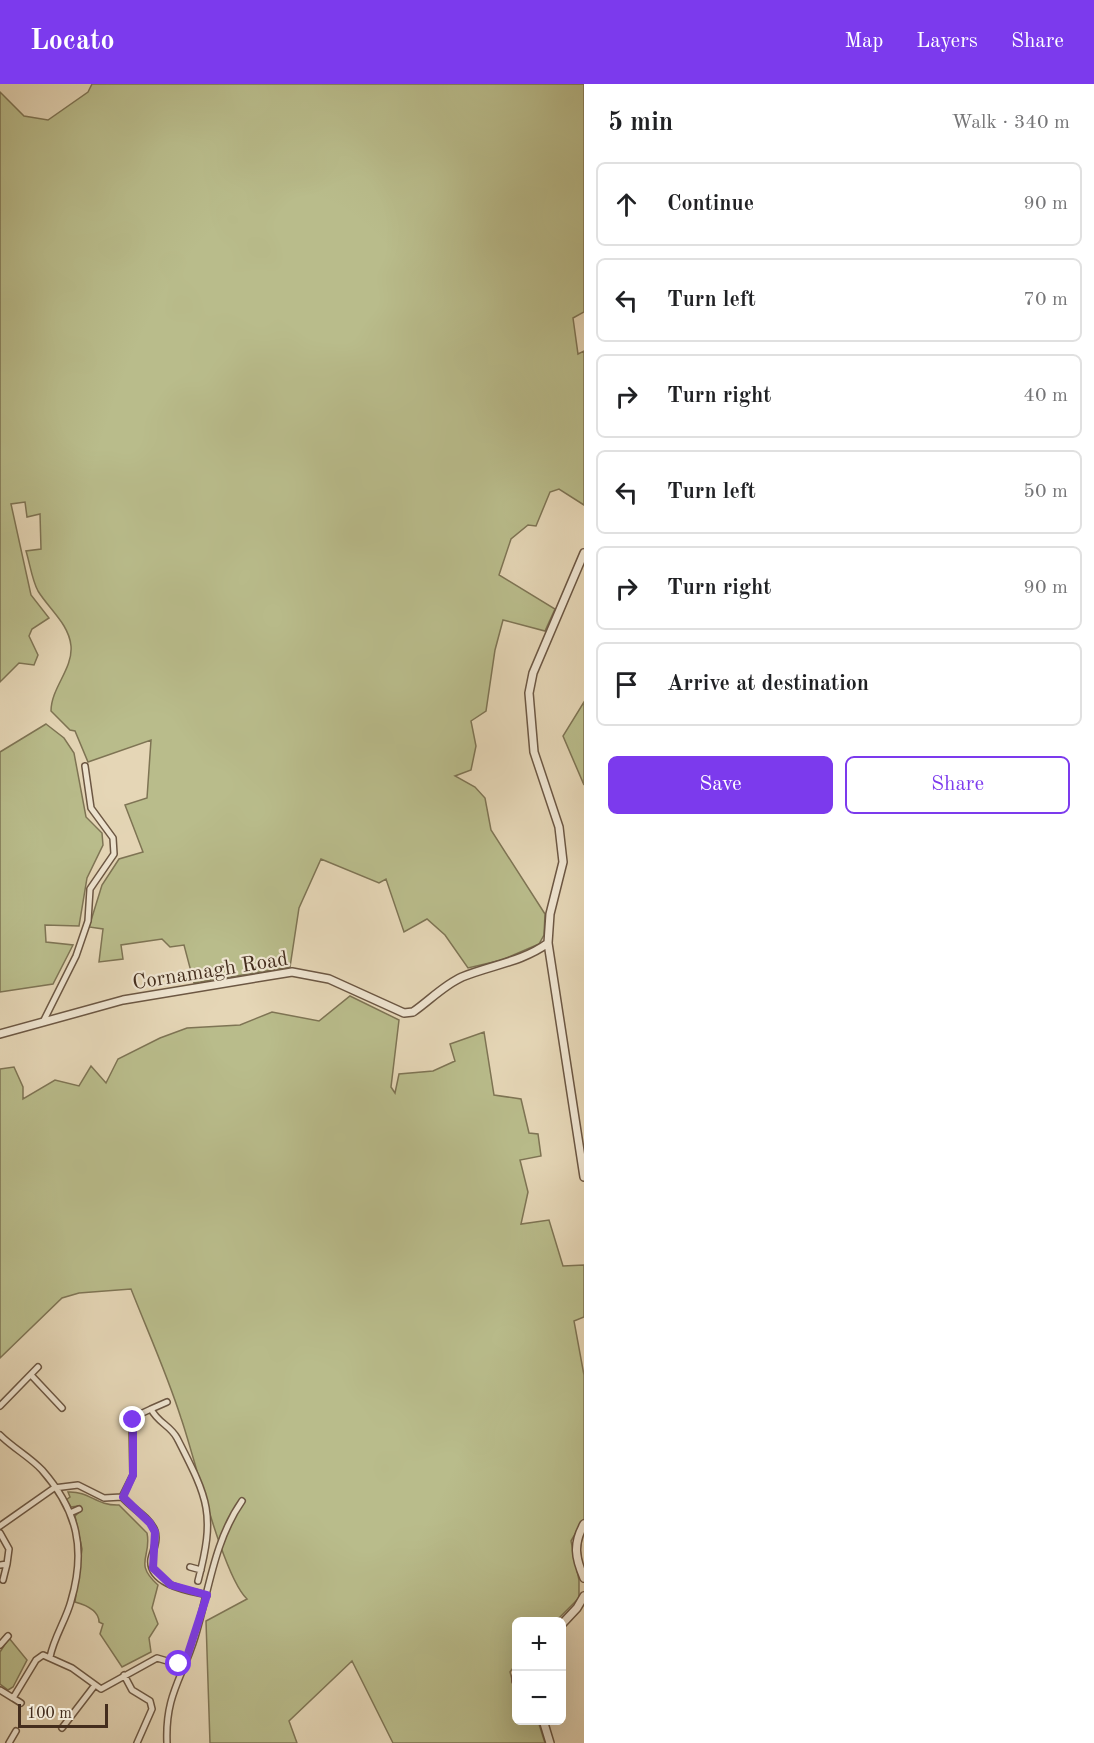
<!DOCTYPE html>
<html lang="en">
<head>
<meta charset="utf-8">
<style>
  body { margin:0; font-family:"Old Standard TT",serif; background:#f2f2f2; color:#202124 }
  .controls { position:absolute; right:18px; bottom:18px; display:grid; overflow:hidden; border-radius:9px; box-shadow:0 6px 24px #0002 }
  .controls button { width:54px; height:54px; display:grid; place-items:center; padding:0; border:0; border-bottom:2px solid #e0e0e0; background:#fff; color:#202124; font:30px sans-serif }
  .scale { position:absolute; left:18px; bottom:15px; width:90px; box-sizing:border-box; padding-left:6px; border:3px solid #442d1d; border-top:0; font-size:16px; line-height:21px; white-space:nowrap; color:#442d1d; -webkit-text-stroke:4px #eee4d0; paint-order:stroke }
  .stop { position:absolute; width:18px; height:18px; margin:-14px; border:4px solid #7c3aed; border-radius:50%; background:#fff }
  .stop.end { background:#7c3aed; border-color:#fff; box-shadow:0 2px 6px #0008 }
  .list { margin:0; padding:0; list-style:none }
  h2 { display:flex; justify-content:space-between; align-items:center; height:78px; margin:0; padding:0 24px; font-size:26px }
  h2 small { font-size:20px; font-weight:400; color:#757577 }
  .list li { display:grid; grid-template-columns:39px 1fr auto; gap:18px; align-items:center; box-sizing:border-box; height:84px; margin:0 12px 12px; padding:0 12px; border:2px solid #e0e0e0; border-radius:9px }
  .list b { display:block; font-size:22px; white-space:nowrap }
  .list em { font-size:20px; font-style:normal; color:#757577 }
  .actions { display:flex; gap:12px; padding:18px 24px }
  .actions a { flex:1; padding:14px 0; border:2px solid #7c3aed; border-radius:9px; text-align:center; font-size:21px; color:#7c3aed }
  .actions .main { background:#7c3aed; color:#fff }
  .icon { flex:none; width:33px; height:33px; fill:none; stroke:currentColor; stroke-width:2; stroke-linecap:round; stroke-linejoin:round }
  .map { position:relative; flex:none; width:584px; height:1659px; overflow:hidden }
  header { display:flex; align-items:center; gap:36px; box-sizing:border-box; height:84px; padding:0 30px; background:#7c3aed; color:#fff }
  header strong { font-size:28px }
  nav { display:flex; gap:33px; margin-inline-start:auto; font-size:21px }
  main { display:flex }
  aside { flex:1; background:#fff }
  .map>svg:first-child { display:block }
  .green { fill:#b9bc8b; stroke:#7e7454; stroke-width:1.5 }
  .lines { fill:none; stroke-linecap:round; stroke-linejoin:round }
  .minor-casing { stroke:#6c5743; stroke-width:8 }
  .tertiary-casing { stroke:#6c5743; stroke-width:10 }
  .minor { stroke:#eee4d0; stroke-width:5 }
  .tertiary { stroke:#eee4d0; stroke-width:7 }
  .route { stroke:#7c3aed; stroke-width:8 }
  .labels { text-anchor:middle; stroke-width:4.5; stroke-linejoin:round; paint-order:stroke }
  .street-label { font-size:21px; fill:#442d1d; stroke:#eee4d0 }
</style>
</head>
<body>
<header>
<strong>Locato</strong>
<nav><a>Map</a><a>Layers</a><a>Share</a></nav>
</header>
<main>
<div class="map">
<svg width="584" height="1659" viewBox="0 0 584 1659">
  <rect width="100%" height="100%" fill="#e5d6b6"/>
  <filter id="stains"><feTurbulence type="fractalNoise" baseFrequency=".00333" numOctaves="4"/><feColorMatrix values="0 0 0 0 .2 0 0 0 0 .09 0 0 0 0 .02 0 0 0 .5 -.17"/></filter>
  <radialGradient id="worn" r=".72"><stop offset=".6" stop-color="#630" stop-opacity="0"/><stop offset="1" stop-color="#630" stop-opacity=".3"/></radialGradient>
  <path class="green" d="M92,0H584V228L573,234L578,270L584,267V421L559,405L550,408L536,442L528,441L511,455L499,491L555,525L545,547L503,536L495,566L486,627L471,637L476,662L471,686L455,692L475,703L485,714L491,746L545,830L544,851L539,860L502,876L468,884L445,851L427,835L404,848L386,795L379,799L321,775L299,824L290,883L194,899L184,861L170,863L162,855L121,861L123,875L99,878L103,845L89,843L102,801L119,775L143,768L125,721L147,714L151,656L88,678L75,647L70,646L51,627C51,604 73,585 71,562C69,540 49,525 38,507C32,496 30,480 26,467L41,465L40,430L27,433L25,418L11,420L31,511L49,534L32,545L29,552L38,571L34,581L19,579L0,598V8L24,32L48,36L88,8Z
    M584,618V701L563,652Z
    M46,640L64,654L74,669L86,733L102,749L103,761L87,794L79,842L45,841L46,858L73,861L53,900L0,908V668Z
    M350,912L399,936L391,1003L395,1009L399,990L433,987L455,977L450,960L484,948L494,1011L521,1015L529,1049L538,1050L541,1072L520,1076L528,1108L521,1140L549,1136L563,1182L584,1181V1233L574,1237L584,1291V1435L571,1457L579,1496V1514L556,1537L516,1538V1580L510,1588L516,1610V1636L538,1637L545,1659H393L352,1577L289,1637L297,1659H210L206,1537L247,1515C223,1493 194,1371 181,1334C167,1290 148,1248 131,1205L79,1209L62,1214L0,1274V985L14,983L23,1003V1015L55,996L79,1002L91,982L106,999L118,975L160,954L187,944L240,941L272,928L319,937Z
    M68,1408C90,1407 96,1422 119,1421L147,1449C152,1473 133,1479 158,1501L152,1524L158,1540L149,1554L151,1568L122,1583L100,1550L103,1540L99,1538C99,1527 86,1521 75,1518L82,1465L75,1432L80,1427L78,1422L71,1423L66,1416L70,1413Z
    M9,1554L27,1576L13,1603L8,1606L0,1600V1568Z"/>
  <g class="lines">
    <defs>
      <path id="minor" d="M43,938L76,872L88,837L90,805L114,770L113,754L91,724L85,682
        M31,1291L62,1324
        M0,1322L38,1283
        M151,1325L167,1318
        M0,1351C13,1364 30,1373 42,1386C78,1427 86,1466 71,1517C66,1536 54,1553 50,1573
        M70,1429L79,1425
        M0,1442L54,1404L78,1401L104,1414L122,1413
        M0,1449L9,1465L7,1480L0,1481
        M190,1483L201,1486
        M3,1496L7,1480
        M198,1497C216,1429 208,1415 177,1354C170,1341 158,1339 151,1325L136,1332L132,1339L133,1391L122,1413C132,1425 150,1433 155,1447C158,1457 153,1466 151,1475C148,1501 190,1507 207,1511
        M0,1561L8,1552
        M124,1591L132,1606L150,1617L152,1625L137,1659
        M0,1606L13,1614L36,1576L43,1571L72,1584L101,1605L157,1574L184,1582
        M13,1614L21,1619
        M62,1644L95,1601
        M9,1659L16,1647
        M167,1659C165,1611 182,1595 195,1553C209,1507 214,1457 242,1417"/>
      <path id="tertiary" d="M584,469L533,589L529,609L534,668L559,743L563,778L550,830L548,859L584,1093
        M0,950L123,916L292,888L329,895L404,929L413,928C429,917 444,901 462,893C491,881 522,878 548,859
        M584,1440C573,1460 575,1473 584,1494
        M562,1540L577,1524L584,1512
        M516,1593V1597
        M543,1636L550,1659"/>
    </defs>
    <use href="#minor" class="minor-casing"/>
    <use href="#tertiary" class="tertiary-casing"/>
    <use href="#minor" class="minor"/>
    <use href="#tertiary" class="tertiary"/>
  </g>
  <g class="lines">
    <path class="route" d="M133,1336V1391L123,1413L150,1439L155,1448L153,1484L171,1501L207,1511L184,1582L179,1580"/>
  </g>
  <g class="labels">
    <g class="street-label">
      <text transform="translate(210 886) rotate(-9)" y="7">Cornamagh Road</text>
    </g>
  </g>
  <rect width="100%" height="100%" filter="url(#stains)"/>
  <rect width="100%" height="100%" fill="url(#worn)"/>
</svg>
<div class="controls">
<button>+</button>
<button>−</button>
</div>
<div class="scale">100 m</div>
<div class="stop" style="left:179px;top:1580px"></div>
<div class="stop end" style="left:133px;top:1336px"></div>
</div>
<aside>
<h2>5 min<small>Walk · 340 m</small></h2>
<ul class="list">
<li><svg class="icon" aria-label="ahead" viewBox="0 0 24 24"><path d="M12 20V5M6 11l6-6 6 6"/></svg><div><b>Continue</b></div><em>90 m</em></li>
<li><svg class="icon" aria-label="left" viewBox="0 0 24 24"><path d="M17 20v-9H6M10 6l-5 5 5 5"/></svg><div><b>Turn left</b></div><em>70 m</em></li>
<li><svg class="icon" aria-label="right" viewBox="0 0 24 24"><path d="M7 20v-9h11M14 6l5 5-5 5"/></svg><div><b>Turn right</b></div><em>40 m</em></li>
<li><svg class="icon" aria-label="left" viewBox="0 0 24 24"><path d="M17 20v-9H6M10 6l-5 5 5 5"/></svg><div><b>Turn left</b></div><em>50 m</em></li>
<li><svg class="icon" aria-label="right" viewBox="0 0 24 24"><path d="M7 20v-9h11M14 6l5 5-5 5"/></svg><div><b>Turn right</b></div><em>90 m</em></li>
<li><svg class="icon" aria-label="arrive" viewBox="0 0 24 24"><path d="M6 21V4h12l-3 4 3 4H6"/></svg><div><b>Arrive at destination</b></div></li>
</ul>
<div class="actions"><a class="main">Save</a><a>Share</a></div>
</aside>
</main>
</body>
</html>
